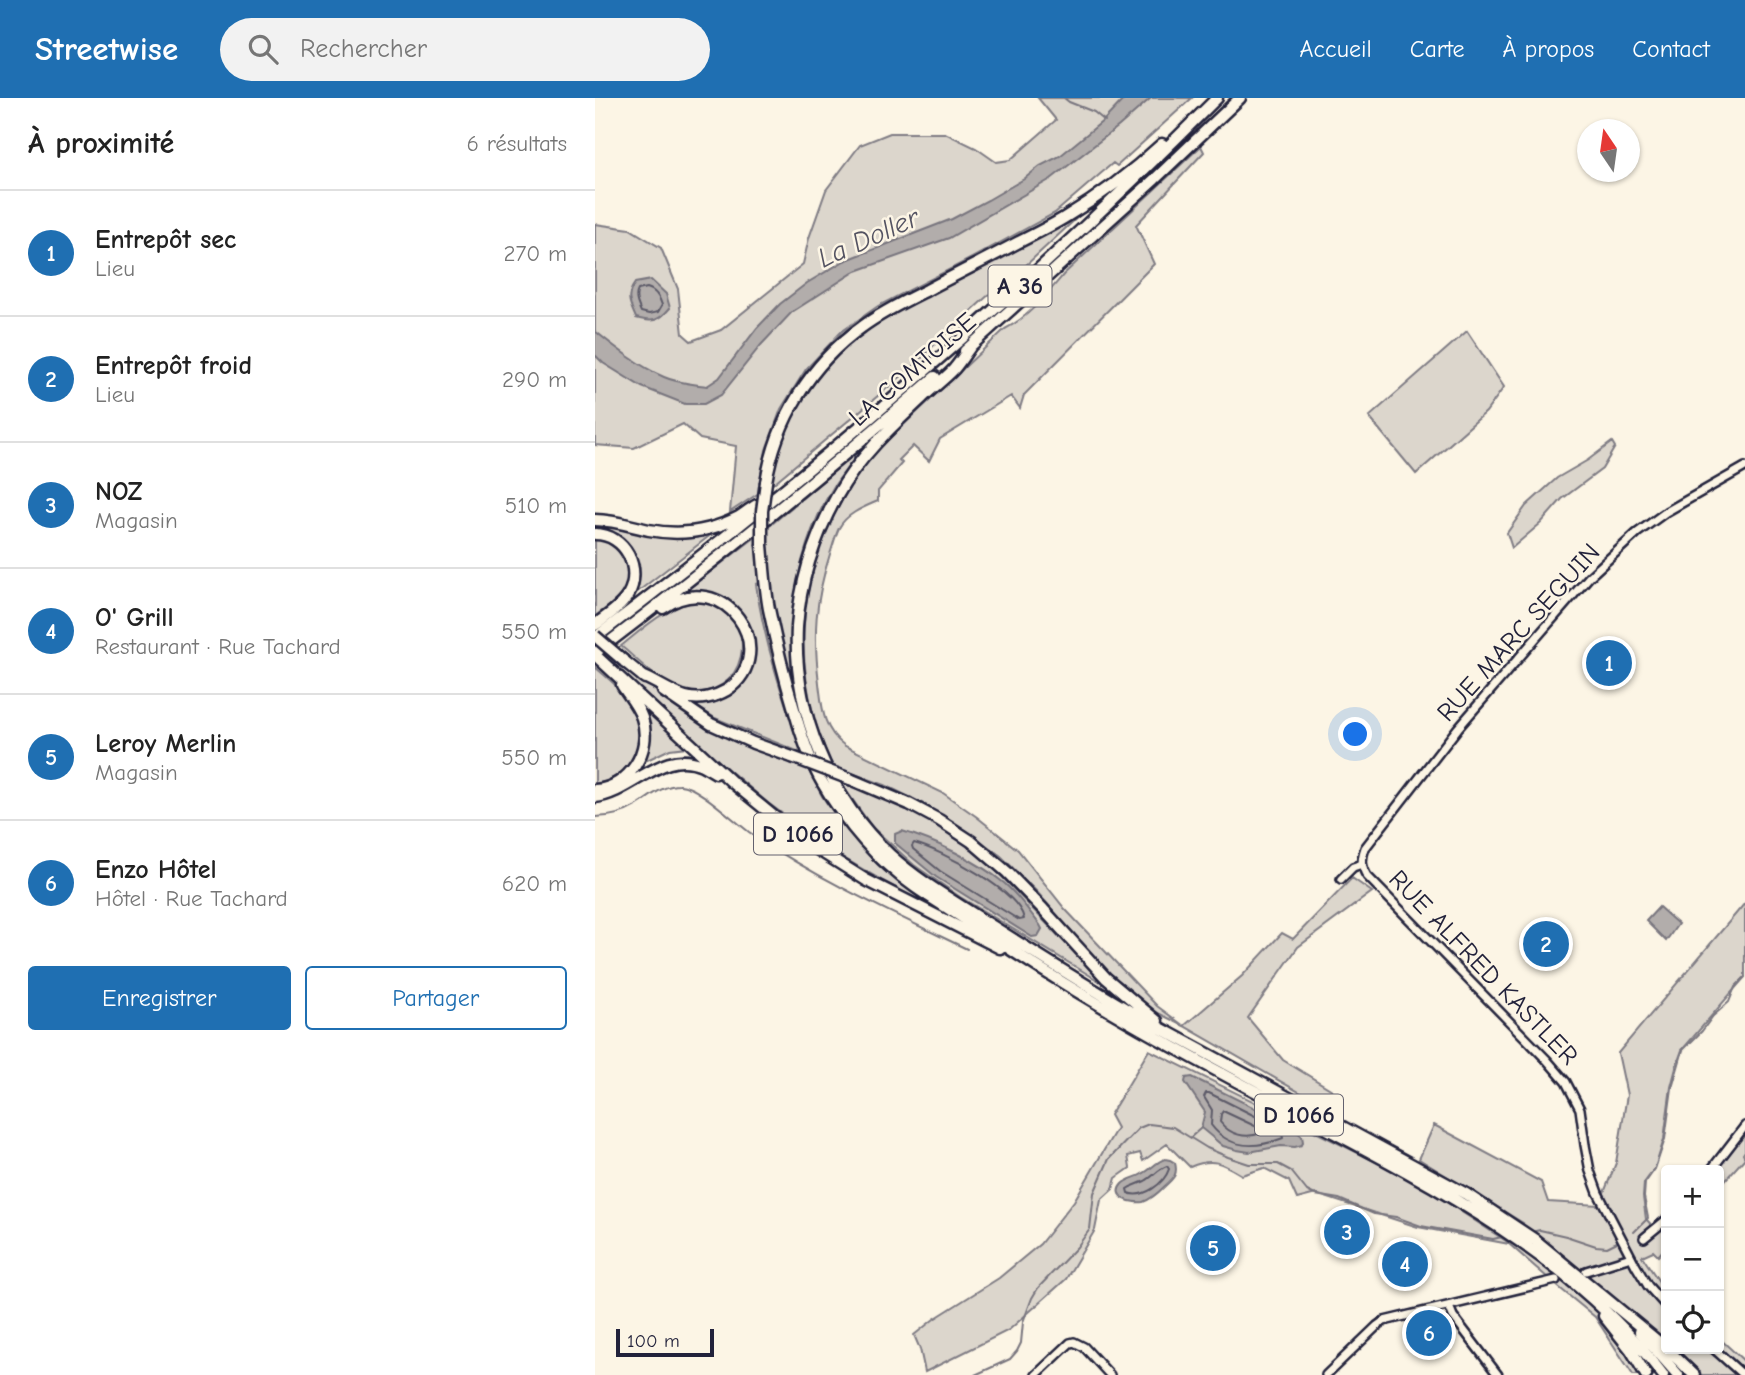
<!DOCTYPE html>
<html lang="fr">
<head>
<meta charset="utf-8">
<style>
  body { margin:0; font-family:"Comic Neue",sans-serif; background:#f2f2f2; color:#222 }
  .controls { position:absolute; right:21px; bottom:21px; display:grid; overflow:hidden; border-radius:7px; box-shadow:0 2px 5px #0004 }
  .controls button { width:63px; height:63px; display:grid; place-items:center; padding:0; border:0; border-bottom:2px solid #e0e0e0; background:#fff; color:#222; font:35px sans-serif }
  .compass { position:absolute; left:982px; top:21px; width:63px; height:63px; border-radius:50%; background:#fff; box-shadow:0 2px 5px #0004; rotate:347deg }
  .scale { position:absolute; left:21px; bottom:18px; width:98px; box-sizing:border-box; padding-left:7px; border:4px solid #22223b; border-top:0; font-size:19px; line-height:24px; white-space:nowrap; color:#22223b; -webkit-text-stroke:5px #fcf5e5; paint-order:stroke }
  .you { position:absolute; left:761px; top:637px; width:24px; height:24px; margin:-18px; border:5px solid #fff; border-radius:50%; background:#1a73e8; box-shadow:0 0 0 10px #1a73e833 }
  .badge { display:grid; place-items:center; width:46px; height:46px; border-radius:50%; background:#1f6fb2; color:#fff; font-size:23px; font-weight:700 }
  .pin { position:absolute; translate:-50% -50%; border:4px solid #fff; box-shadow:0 2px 7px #0006 }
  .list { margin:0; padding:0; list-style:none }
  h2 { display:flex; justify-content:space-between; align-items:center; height:91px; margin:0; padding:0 28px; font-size:30px }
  h2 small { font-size:23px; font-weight:400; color:#767676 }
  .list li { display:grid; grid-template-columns:46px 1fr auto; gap:21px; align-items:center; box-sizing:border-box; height:126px; padding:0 28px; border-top:2px solid #e0e0e0 }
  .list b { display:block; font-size:26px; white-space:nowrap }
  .list p { margin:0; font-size:23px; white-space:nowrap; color:#767676 }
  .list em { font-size:23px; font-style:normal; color:#767676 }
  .actions { display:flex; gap:14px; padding:21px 28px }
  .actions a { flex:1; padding:16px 0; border:2px solid #1f6fb2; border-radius:7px; text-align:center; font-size:24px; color:#1f6fb2 }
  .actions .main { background:#1f6fb2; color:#fff }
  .icon { flex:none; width:38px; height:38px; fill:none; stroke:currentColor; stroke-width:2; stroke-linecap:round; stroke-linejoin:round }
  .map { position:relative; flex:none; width:1150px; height:1277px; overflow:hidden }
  header { display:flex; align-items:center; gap:42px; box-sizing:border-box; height:98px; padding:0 35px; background:#1f6fb2; color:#fff }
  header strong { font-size:33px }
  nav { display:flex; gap:38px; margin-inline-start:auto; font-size:24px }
  .search { width:490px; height:63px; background:#f2f2f2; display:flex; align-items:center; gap:18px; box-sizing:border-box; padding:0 24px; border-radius:38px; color:#767676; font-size:26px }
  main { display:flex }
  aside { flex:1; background:#fff }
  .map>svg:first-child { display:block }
  .green { fill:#dcd6cc; stroke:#7f7c84; stroke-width:2 }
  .water { fill:#b2adab; stroke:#78757e; stroke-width:2 }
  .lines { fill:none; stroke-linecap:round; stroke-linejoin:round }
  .shore { stroke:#5c5a68; stroke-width:2 }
  .stream { stroke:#78757e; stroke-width:2 }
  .minor-casing { stroke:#22223b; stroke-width:12 }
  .highway-casing { stroke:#22223b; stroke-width:15 }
  .minor { stroke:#fcf5e5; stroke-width:7 }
  .highway { stroke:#fcf5e5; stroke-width:10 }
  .highway-bridge-casing { stroke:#22223b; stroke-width:15; stroke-linecap:butt }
  .highway-bridge { stroke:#fcf5e5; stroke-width:10 }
  .labels { text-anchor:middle; stroke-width:5; stroke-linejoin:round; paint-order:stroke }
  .shield { fill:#fcf5e5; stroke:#63616e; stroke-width:2 }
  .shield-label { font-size:24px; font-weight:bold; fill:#22223b }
  .street-label { font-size:26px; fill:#22223b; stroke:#fcf5e5 }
  .water-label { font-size:28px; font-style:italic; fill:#545362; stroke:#fcf5e5 }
</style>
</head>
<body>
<header>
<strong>Streetwise</strong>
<div class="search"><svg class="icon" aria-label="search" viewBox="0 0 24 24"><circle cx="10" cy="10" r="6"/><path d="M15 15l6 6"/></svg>Rechercher</div>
<nav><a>Accueil</a><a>Carte</a><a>À propos</a><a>Contact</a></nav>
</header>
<main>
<aside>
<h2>À proximité<small>6 résultats</small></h2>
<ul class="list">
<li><span class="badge">1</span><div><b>Entrepôt sec</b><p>Lieu</p></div><em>270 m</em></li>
<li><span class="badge">2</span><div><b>Entrepôt froid</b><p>Lieu</p></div><em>290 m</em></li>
<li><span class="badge">3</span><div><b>NOZ</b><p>Magasin</p></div><em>510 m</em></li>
<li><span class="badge">4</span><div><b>O' Grill</b><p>Restaurant · Rue Tachard</p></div><em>550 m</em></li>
<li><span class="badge">5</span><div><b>Leroy Merlin</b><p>Magasin</p></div><em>550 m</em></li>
<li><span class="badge">6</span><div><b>Enzo Hôtel</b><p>Hôtel · Rue Tachard</p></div><em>620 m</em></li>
</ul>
<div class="actions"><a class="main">Enregistrer</a><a>Partager</a></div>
</aside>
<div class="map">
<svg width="1150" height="1277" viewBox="0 0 1150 1277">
  <rect width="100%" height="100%" fill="#fcf5e5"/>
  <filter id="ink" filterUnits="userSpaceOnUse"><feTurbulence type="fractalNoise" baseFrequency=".0143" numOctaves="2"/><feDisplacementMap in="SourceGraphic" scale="14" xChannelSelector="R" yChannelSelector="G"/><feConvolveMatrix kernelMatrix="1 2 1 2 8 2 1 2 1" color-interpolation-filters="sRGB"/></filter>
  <g filter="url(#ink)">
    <path class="green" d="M443,0H597L522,68L518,65L460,115L377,160L283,208L246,234L211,271L186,311L171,352L164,395L135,414L141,348L105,341L88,326L39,350L0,347V126L35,131L66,150L83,191L88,236L96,243L126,232L208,166L214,140L231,92L265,47L295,35H350L381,50L401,64L415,62L461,22Z
      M606,48L609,54L541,127L559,166L429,297L425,310L416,298L345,341L334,363L318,348L304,362L307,365L283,393V403C269,409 251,416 244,430C240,438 238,448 235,456C220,503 218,536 224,585C227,610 228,632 250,648L348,695L382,719L423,752L470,811L562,908L589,928L647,878L687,835L698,841L757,780L777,794L703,849L653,920L688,962L737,992L732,1010L589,928L561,914L538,896L520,881L499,859L442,794L406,758L383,741L331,707L290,687L237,668C231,653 224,638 220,623C192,522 216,433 281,353L410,231C434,219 452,196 469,176Z
      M484,115L485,117L401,195L398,193L342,244L321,266L174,389C182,354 191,320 212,290C258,225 338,197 406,161C433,147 458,131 484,115Z
      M872,233L909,289L891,314L821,376L774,319Z
      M1017,344L1020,349L1007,371L967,401L946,425L917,450L912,435L931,408L962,380L993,362Z
      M268,349C258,362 248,375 239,388C211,433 196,490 198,543C198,568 202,593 206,618C187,561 172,491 171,431Z
      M0,425L27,429L57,437L88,440L122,432L36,499C39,492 44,485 45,478C47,451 24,433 0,431Z
      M162,438L165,485L161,486C169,544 188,600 207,655L120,620L92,602C102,602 115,603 125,600C165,586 169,525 134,503C119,493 103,495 87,496Z
      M0,439C5,440 12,441 16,443C33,453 38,476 29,493C23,503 10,511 0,518Z
      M106,503C173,515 151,609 88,592C64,585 44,563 26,548C51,528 73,506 106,503Z
      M23,563L89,615L159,648L212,669L227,698L247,727L283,767L336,809L288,783L242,756L173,705L108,650L18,566Z
      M0,569C14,581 28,592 38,609C55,641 36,681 0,686Z
      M45,604L92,649L75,651L50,663C58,638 54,627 45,604Z
      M243,681L311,709L351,731L390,761L509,886L365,799L319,767L277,729Z
      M1150,805V879L1087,952L1082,966L1076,989L1069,1041L1060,1070L1049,1085L1048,1099L1051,1121L1062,1133L1071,1125V1149L1063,1158L1058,1153L1047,1158L1067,1188L1071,1192V1251H1124V1240L1150,1264V1277H1038L1000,1219L961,1187L914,1146L823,1129L721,1096L702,1101L694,1083L669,1070L647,1077C627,1065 618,1059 595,1069L572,1046L548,1063L545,1055L533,1058L535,1070L521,1080L518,1091L506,1102L500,1132L471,1181L414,1232L330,1274L325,1251L319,1237L339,1221L404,1180L445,1146L479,1103L522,1030L515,1017L554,952L816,1081L914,1145L928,1125L824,1061L839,1027L946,1084L953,1104L1004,1107L1021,1065L1032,997L1023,955Z
      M1150,1033V1053L1148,1056L1150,1060L1124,1089V1072H1120Z"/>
    <path class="water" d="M530,0H556L524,28L456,81L354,140L261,173L197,214L166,247L126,297L109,306H90L47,289L8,265L0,257V233C21,250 44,268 69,279C82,285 98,286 112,288L124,280L162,230L185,206L212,185L249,163L357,121L393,102L429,81L445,68L465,58L509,22Z
      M56,182L71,196L75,210C64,223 58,225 41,220C35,206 30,199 40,185Z
      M307,733C341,743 382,763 409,785C423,797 434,813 445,827L447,831L443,838L437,839L341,779L300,745V736Z
      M1064,809L1083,826L1071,843L1051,823Z
      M597,979L670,1015L690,1029L701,1033L707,1038L708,1044L707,1047L700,1049L686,1048L654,1054L642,1052L628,1048L606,1030L610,1014L590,984L591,980Z
      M570,1061L575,1062L580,1065C583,1076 579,1080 570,1088C564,1094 557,1101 548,1104C537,1106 515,1099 527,1086C533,1080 541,1080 547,1076C556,1072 560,1064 570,1061Z"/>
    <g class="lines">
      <path class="shore" d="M52,190C60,192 65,200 67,207L63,214L54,216L46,214C43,207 39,199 43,192Z
        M319,745C346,752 424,793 429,821L424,822L345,773L318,751L317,748Z
        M611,995H614L666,1021L687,1035L688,1040C661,1051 634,1051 616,1027L617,1012L609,999Z
        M628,1013L662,1029L666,1032V1035C651,1041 635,1037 625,1024L626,1016Z
        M572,1068L574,1071C569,1086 548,1101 533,1095L532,1091C538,1087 544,1086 550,1083C559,1078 563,1071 572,1068Z"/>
      <path class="stream" d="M469,0L474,4L499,14L510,23
        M0,719C14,719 28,716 41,708C54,700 67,687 84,687C101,686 139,723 154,734C222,781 297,815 372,851
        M596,1039L606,1030
        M936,1134L945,1132L971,1138L1001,1148L1012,1149L1022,1144
        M1039,1134L1053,1120L1049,1099L1050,1085L1060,1071L1070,1041L1077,990L1088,952L1107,933L1118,918L1134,904L1140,889L1150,879
        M380,1277L415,1261L422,1253L426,1245L428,1224L437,1200L443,1190L482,1149L495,1131L499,1095L514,1061L544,1030L554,1026L578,1029L612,1050L633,1059L654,1066H683L696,1073L712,1093L720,1097L744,1101L779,1116L801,1119L826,1128L898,1141L907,1139"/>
      <defs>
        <path id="minor" d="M746,781L758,769L767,766
          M1116,1072L1150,1028
          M1049,1140L1071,1122
          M991,1173L1036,1159
          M854,1208L858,1218L903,1277
          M1071,1208L1053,1188L1041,1168L1003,1095L995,1073L990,1047L985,1011L971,984L952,962L772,778C766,768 766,761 770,750L863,630L994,479L1042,435L1071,414L1150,369
          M1119,1251L1148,1277
          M441,1277L475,1245L479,1244L489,1249L515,1277
          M731,1277L782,1228L789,1223L961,1182"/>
        <path id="highway" d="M375,249C370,256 365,264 359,271C350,281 338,289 328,299C296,329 263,360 242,398C220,438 205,484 202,529C198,613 234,700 295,757C322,782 355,801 386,821C438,854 490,887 543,918L871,1096L940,1142L1071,1250
          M370,253L560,81L645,0
          M171,384C181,322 216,265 267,229C287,214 310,203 332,192C362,176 392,161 422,145C438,137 454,129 469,120C504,99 537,74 567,46
          M0,422C19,422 36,428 54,432C85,438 115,434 144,419C150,415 156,410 162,407
          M0,436C30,436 48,471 33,497C26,509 12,518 0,527
          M167,447C169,468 170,490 174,511C181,545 189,578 199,611C206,636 214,662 227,684C250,724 282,762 320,789C343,805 368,819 391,835C482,897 578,950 675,1001C815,1075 970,1148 1068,1277
          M0,540C105,460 208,378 308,292C417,198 521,101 622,0
          M0,555C116,467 230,375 340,279
          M0,557L138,685L182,721L225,753L271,782L405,850
          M29,563L50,580
          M47,578C60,583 78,596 91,599C104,603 120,599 132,592C188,553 128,467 68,510
          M68,593L116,626L158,645L197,659
          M255,681L314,706L344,722L376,743L412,774L448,811L511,880L562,923
          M0,692C34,690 58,652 47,620C43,608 34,598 27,587
          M0,699C37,695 68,649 107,667C111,669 116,672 121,675
          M1009,1218L1036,1252L1051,1277
          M1045,1234L1083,1277
          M1072,1251L1099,1277"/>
      </defs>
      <use href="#minor" class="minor-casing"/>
      <use href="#highway" class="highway-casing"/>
      <use href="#minor" class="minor"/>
      <use href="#highway" class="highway"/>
      <defs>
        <path id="highway-bridge" d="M167,447V413L171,384
          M0,538L29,563
          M197,659L255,681"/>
      </defs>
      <use href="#highway-bridge" class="highway-bridge-casing"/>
      <use href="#highway-bridge" class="highway-bridge"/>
    </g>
  </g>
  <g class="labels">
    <g class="shield">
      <rect x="393.5" y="167.5" width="63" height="41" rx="5"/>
      <rect x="159" y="715.5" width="88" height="41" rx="5"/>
      <rect x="660" y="996.5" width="88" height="41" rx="5"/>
    </g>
    <g class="shield-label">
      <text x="425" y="196">A 36</text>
      <text x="203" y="744">D 1066</text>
      <text x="704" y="1025">D 1066</text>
    </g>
    <g class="street-label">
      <text transform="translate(317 271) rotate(-41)" y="9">LA COMTOISE</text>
      <text transform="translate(923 534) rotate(-48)" y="9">RUE MARC SEGUIN</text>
      <text transform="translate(889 869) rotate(46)" y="9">RUE ALFRED KASTLER</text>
    </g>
    <g class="water-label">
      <text transform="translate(273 139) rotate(-24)" y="10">La Doller</text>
    </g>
  </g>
</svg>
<div class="controls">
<button>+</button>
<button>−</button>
<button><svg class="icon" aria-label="locate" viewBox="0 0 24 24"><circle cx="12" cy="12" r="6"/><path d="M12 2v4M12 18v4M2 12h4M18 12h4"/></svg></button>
</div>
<svg class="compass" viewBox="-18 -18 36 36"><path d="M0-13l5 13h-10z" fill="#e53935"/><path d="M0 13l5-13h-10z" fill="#767676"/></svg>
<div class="scale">100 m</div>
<div class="you"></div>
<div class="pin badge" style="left:1014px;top:565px">1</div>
<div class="pin badge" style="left:951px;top:846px">2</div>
<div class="pin badge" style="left:752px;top:1134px">3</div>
<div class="pin badge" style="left:810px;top:1166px">4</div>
<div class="pin badge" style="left:618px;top:1150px">5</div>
<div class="pin badge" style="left:834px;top:1235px">6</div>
</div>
</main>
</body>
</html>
